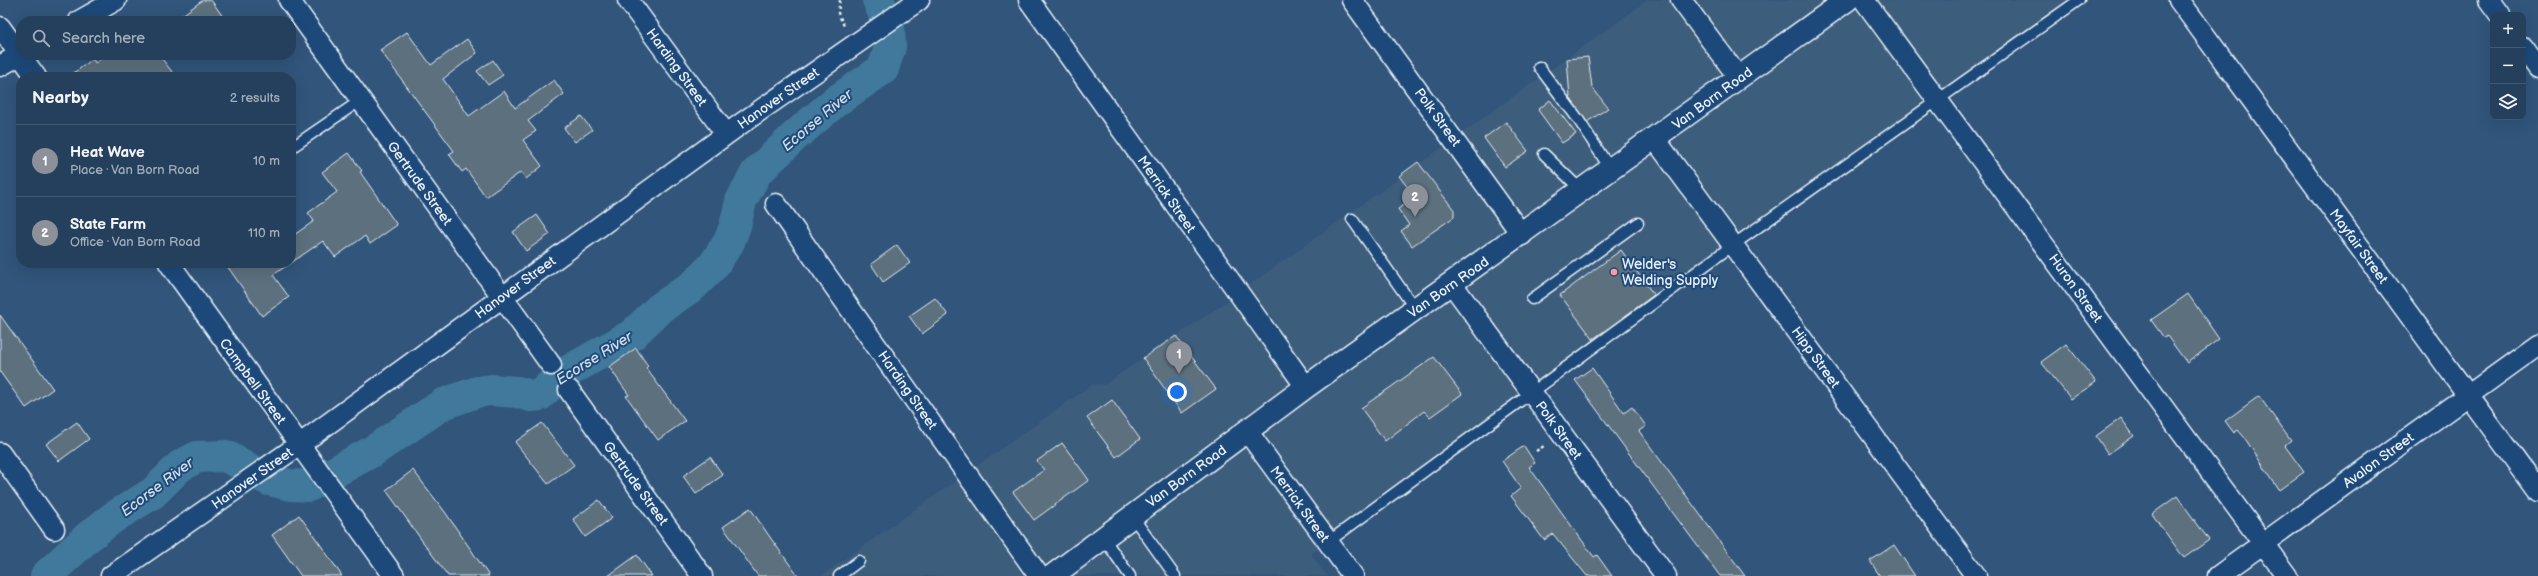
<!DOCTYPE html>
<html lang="en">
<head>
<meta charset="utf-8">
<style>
  body { margin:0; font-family:"Balsamiq Sans",sans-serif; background:#314b65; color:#f1f3f6 }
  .controls { position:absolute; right:12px; top:12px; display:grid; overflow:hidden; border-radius:8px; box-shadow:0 4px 16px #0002 }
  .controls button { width:36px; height:36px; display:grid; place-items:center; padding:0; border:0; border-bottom:1px solid #425972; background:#25405c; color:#f1f3f6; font:20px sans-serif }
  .you { position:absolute; left:1177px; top:392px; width:14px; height:14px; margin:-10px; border:3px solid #fff; border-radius:50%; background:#1a73e8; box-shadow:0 0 0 6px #1a73e833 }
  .badge { display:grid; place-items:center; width:26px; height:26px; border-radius:50%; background:#8c9099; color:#fff; font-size:13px; font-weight:700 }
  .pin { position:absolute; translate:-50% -33px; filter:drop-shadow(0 1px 2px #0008) }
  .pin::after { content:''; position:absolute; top:21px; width:14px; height:12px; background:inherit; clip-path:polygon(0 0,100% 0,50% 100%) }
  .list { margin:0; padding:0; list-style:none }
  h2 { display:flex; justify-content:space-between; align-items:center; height:52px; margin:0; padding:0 16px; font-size:17px }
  h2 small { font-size:13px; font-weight:400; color:#a3afbb }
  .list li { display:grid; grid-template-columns:26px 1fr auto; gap:12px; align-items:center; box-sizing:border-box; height:72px; padding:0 16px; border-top:1px solid #425972 }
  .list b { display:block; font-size:15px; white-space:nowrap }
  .list p { margin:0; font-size:13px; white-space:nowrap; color:#a3afbb }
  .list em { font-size:13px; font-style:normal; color:#a3afbb }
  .icon { flex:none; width:22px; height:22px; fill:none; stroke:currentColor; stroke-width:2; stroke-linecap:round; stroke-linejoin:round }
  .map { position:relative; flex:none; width:2538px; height:576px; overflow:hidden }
  .search { position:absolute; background:#25405c; box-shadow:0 4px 16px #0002; left:16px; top:16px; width:280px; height:44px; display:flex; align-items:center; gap:10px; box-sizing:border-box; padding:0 14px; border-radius:16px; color:#a3afbb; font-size:15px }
  .panel { position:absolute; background:#25405c; box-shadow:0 4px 16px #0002; left:16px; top:72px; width:280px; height:196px; border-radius:16px }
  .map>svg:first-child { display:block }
  .built { fill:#3e5d7c }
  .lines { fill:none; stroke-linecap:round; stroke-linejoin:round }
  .river { stroke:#41799b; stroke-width:32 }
  .building { fill:#5c707e; stroke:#e8f1f8 }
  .service-casing { stroke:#e8f1f8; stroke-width:13 }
  .minor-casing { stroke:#e8f1f8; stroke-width:23 }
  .secondary-casing { stroke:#e8f1f8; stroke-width:25 }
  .path { stroke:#e8f1f8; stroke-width:2.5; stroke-dasharray:3 3; stroke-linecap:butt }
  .service { stroke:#1f4a7a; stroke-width:10 }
  .minor { stroke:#1f4a7a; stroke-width:20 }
  .secondary { stroke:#1f4a7a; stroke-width:22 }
  .poi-dot { fill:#ff9aa2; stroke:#1f4a7a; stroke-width:1.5 }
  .labels { text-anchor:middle; stroke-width:4; stroke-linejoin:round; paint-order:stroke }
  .street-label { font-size:14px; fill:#e8f1f8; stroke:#1f4a7a }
  .poi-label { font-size:14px; fill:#e8f1f8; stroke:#1f4a7a; text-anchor:start }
  .water-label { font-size:15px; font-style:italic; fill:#cfdfea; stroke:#1f4a7a }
</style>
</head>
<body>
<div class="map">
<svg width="2538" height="576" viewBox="0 0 2538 576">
  <rect width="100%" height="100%" fill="#31557b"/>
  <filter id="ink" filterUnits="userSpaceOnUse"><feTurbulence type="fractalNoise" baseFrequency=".025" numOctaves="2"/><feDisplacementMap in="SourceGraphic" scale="8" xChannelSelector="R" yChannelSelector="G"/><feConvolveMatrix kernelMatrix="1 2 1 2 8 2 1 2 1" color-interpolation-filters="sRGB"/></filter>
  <g filter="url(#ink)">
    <path class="built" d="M1648,0H2079L1311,554L1327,576H821L1093,384L1104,385L1220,306Z"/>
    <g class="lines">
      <path class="river" d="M46,576L88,537L114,517L153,493L180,466L197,457L226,456L269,480L290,485L309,486L373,451L443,404L477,392L491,390L517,392L531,396L540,395L560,376L632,335L659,309L694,285L713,266L729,242L735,226L741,201L756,173L796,135L836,101L883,69L890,47L889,26L878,0"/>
    </g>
    <path class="building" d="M203,0H211L226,21H174Z
      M407,32L431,65L467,39L477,53L443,79L469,116L504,91L515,108L554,80L564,94L528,121L536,131L523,140L542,166L526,179L521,172L486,197L466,169L462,172L449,154L454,151L380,50Z
      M107,55H159L176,77H68L93,59L95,63Z
      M1588,57L1592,87L1608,108L1587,122L1570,98L1567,59Z
      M493,60L503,75L488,85L477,71Z
      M1550,100L1576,134L1562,143L1538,110Z
      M581,116L592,130L575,142L564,128Z
      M1506,122L1528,151L1505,167L1484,138Z
      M349,153L362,171L360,172L397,225L370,244L365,236L335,257L323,241L273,275L289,297L262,316L225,263H291V237L314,221L308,213L337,192L322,172Z
      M1418,162L1454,210V217L1412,246L1401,231L1409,225L1398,209L1415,197L1399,176Z
      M537,215L550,234L526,251L513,232Z
      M897,245L910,263L883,282L871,264Z
      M1621,250L1654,295L1593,339L1560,295Z
      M2188,294L2219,339L2187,363L2167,336L2164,338L2151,320Z
      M935,298L948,315L922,334L909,316Z
      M0,315L53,389L26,408L0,372Z
      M1176,336L1216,389L1182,413L1143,358Z
      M2066,344L2096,382L2071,399L2041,362Z
      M636,348L648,366L646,368L685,421L658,440L626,396L629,395L609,367Z
      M1434,357L1462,394L1430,417L1424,411L1385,441L1361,408Z
      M1592,368L1624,413L1632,407L1646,426L1639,431L1745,576H1720L1661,497L1575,380Z
      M2259,396L2291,441L2285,446L2304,472L2279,490L2244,437L2238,430L2234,433L2225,421Z
      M1112,400L1140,439L1116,457L1087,418Z
      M2121,418L2134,436L2108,454L2096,436Z
      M77,422L89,439L59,461L46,444Z
      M542,423L574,465L548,484L515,442Z
      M1062,443L1089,480L1034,520L1013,492L1044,470L1037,461Z
      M1524,446L1535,463L1529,467L1594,557L1597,555L1612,576H1587L1553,534L1544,540L1511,496L1521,488L1502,461Z
      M710,457L723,475L696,494L683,476Z
      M413,470L445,512L489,576H448L423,542L386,490Z
      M2177,496L2209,540L2184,558L2152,514Z
      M599,500L612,518L585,537L573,519Z
      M750,508L772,540L798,576H758L723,527Z
      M299,515L322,547L342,576H301L272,535Z
      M1894,545L1915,576H1880L1870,561Z
      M637,555L652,576H608Z"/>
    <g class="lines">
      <defs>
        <path id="service" d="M1539,67L1578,119L1611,170
          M291,148L361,100
          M1544,154L1582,191
          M1352,219L1416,310
          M1532,299L1638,223
          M1132,516L1175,576
          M1103,537L1130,576
          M1328,542L1733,245L2079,0
          M839,576L859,561"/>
        <path id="minor" d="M289,0L551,365
          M628,0L726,134
          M1029,0L1306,387
          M1352,0L1522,235
          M1681,0L1739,78
          M1864,0L2287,576
          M2179,0L2538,491
          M2489,0L2500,15
          M79,21L116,0
          M0,27L36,77
          M2523,47L2538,68
          M0,66L21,54
          M1655,139L1976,576
          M776,204L1039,576
          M169,263L394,576
          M1452,284L1666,576
          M569,390L702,576
          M1247,431L1353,576
          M0,453L54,529
          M111,576L299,445L742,123L919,0
          M2218,576L2538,345"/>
        <path id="secondary" d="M1052,576L1306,387L1847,0"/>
      </defs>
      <use href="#service" class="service-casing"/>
      <use href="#minor" class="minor-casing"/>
      <use href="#secondary" class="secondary-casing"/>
      <path class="path" d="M840,0L838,13L845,28
        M1536,451L1544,446"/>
      <use href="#service" class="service"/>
      <use href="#minor" class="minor"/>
      <use href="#secondary" class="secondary"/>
    </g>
  </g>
  <circle class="poi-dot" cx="1614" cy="272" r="4"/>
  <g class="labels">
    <g class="street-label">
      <text transform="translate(677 67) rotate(54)" y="5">Harding Street</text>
      <text transform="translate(778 98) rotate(-35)" y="5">Hanover Street</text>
      <text transform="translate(1712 98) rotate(-36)" y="5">Van Born Road</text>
      <text transform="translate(1438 117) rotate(54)" y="5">Polk Street</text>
      <text transform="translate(420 183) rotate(54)" y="5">Gertrude Street</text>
      <text transform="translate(1167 194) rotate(55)" y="5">Merrick Street</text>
      <text transform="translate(2359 246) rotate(54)" y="5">Mayfair Street</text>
      <text transform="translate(515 287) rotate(-36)" y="5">Hanover Street</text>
      <text transform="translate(1448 287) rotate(-35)" y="5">Van Born Road</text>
      <text transform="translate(2076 288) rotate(54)" y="5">Huron Street</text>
      <text transform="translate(1816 357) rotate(54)" y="5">Hipp Street</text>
      <text transform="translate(253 381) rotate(54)" y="5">Campbell Street</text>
      <text transform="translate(908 390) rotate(55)" y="5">Harding Street</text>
      <text transform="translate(1559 430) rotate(54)" y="5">Polk Street</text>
      <text transform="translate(2378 460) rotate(-36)" y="5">Avalon Street</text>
      <text transform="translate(1186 476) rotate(-36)" y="5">Van Born Road</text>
      <text transform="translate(252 478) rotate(-35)" y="5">Hanover Street</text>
      <text transform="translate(636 483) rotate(54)" y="5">Gertrude Street</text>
      <text transform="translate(1300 504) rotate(54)" y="5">Merrick Street</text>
    </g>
    <g class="poi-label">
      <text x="1622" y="269">Welder's<tspan x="1622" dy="16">Welding Supply</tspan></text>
    </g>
    <g class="water-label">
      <text transform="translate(817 120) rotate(-40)" y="5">Ecorse River</text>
      <text transform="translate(594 358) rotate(-32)" y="5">Ecorse River</text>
      <text transform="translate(157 487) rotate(-37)" y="5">Ecorse River</text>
    </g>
  </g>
</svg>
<div class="controls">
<button>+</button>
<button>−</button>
<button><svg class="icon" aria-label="layers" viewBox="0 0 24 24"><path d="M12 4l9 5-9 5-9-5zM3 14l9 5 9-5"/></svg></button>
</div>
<div class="you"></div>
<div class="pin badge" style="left:1179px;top:374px">1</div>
<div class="pin badge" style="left:1415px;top:217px">2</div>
<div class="search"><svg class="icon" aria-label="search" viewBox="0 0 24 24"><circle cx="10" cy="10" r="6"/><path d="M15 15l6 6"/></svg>Search here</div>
<section class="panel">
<h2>Nearby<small>2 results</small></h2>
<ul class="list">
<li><span class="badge">1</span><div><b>Heat Wave</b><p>Place · Van Born Road</p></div><em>10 m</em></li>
<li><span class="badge">2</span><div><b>State Farm</b><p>Office · Van Born Road</p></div><em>110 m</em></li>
</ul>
</section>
</div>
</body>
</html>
